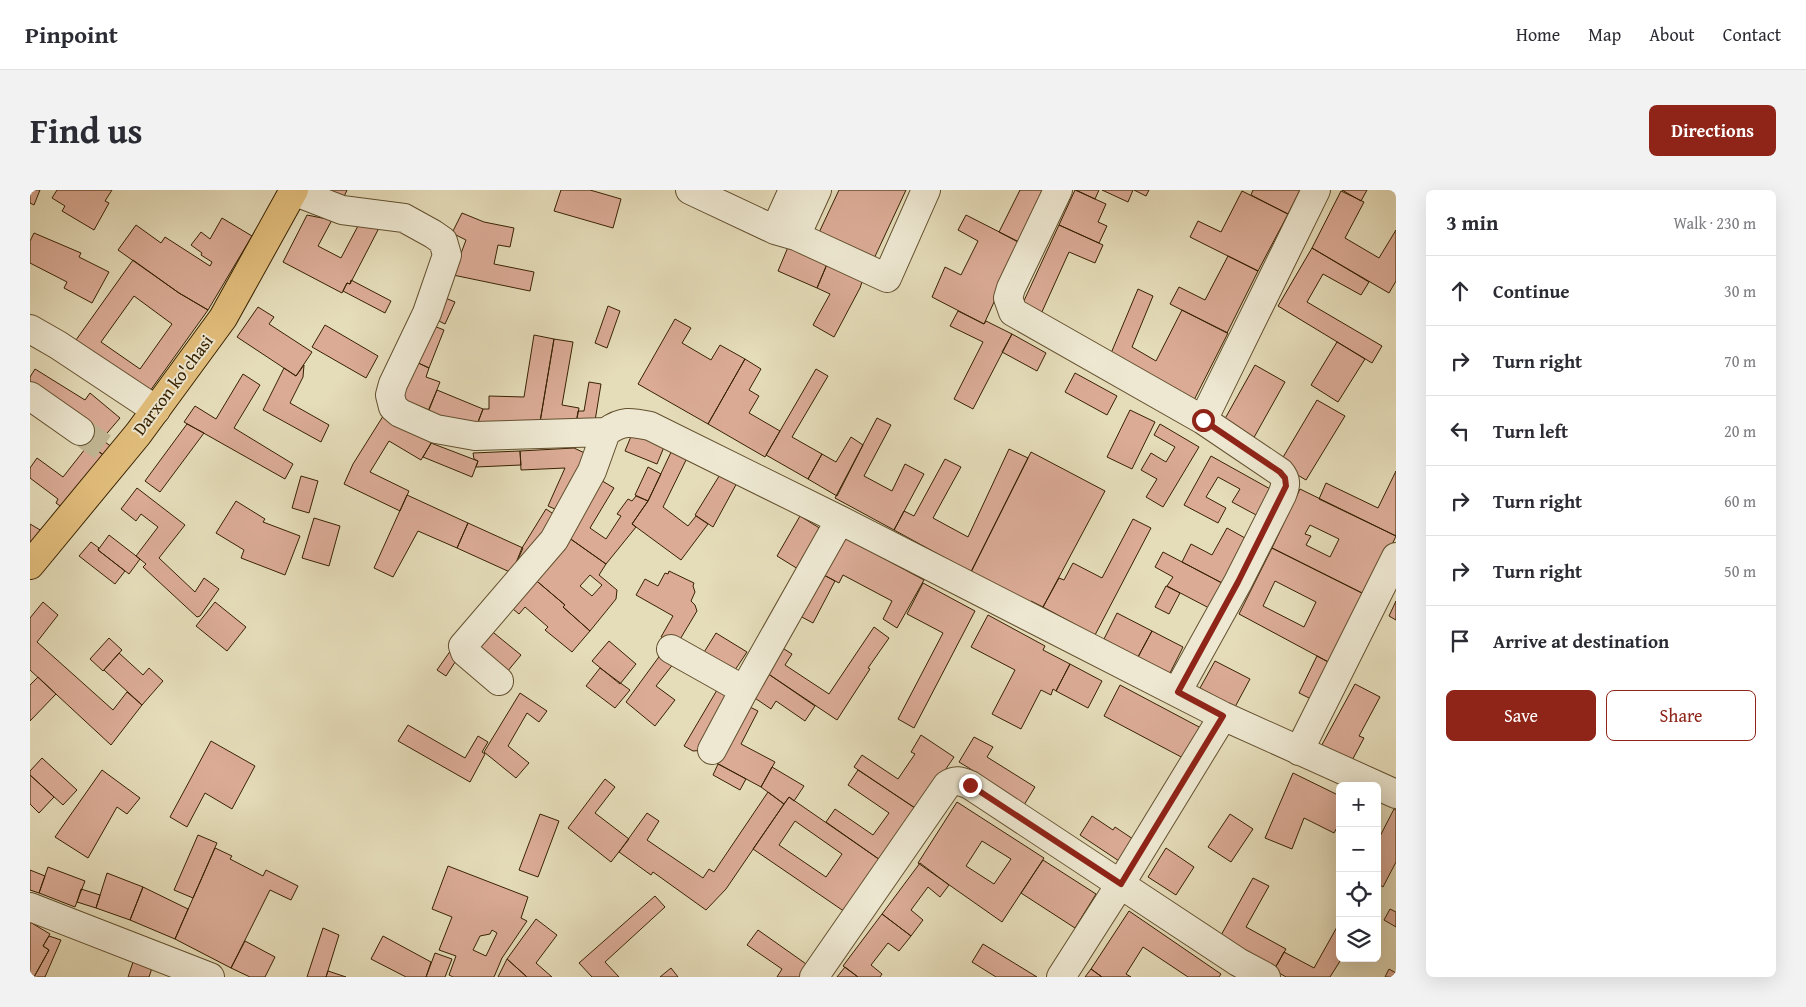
<!DOCTYPE html>
<html lang="en">
<head>
<meta charset="utf-8">
<style>
  body { margin:0; font-family:"Gentium Book Plus",serif; background:#f2f2f3; color:#2b2b33 }
  .controls { position:absolute; right:15px; bottom:15px; display:grid; overflow:hidden; border-radius:8px; box-shadow:0 5px 20px #0002 }
  .controls button { width:45px; height:45px; display:grid; place-items:center; padding:0; border:0; border-bottom:1px solid #e1e1e2; background:#fff; color:#2b2b33; font:25px sans-serif }
  .stop { position:absolute; width:15px; height:15px; margin:-11px; border:4px solid #8f2418; border-radius:50%; background:#fff }
  .stop.end { background:#8f2418; border-color:#fff; box-shadow:0 1px 5px #0008 }
  .list { margin:0; padding:0; list-style:none }
  h2 { display:flex; justify-content:space-between; align-items:center; height:65px; margin:0; padding:0 20px; font-size:21px }
  h2 small { font-size:16px; font-weight:400; color:#7c7c81 }
  .list li { display:grid; grid-template-columns:32px 1fr auto; gap:15px; align-items:center; box-sizing:border-box; height:70px; padding:0 20px; border-top:1px solid #e1e1e2 }
  .list b { display:block; font-size:19px; white-space:nowrap }
  .list em { font-size:16px; font-style:normal; color:#7c7c81 }
  .actions { display:flex; gap:10px; padding:15px 20px }
  .actions a { flex:1; padding:11px 0; border:1px solid #8f2418; border-radius:8px; text-align:center; font-size:18px; color:#8f2418 }
  .actions .main { background:#8f2418; color:#fff }
  .icon { flex:none; width:28px; height:28px; fill:none; stroke:currentColor; stroke-width:2; stroke-linecap:round; stroke-linejoin:round }
  .map { position:relative; flex:none; width:1366px; height:787px; overflow:hidden; border-radius:8px }
  header { display:flex; align-items:center; gap:30px; box-sizing:border-box; height:70px; padding:0 25px; background:#fff; border-bottom:1px solid #e1e1e2 }
  header strong { font-size:24px }
  nav { display:flex; gap:28px; margin-inline-start:auto; font-size:18px }
  .intro { display:flex; align-items:center; justify-content:space-between; box-sizing:border-box; height:120px; padding:0 30px }
  h1 { margin:0; font-size:35px }
  .button { padding:12px 22px; border-radius:8px; background:#8f2418; color:#fff; font-size:18px; font-weight:700 }
  main { display:flex; gap:30px; padding:0 30px }
  aside { flex:1; background:#fff; border-radius:8px; box-shadow:0 5px 20px #0002 }
  .map>svg:first-child { display:block }
  .building { fill:#dbab96; stroke:#382200; fill-rule:evenodd }
  .lines { fill:none; stroke-linecap:round; stroke-linejoin:round }
  .minor-tunnel { stroke:#c2b794; stroke-width:28; stroke-dasharray:28 14; stroke-linecap:butt }
  .minor-casing { stroke:#63502e; stroke-width:30 }
  .major-casing { stroke:#382200; stroke-width:30 }
  .minor { stroke:#eee8d2; stroke-width:28 }
  .major { stroke:#e2be7c; stroke-width:28 }
  .route { stroke:#8f2418; stroke-width:6 }
  .labels { text-anchor:middle; stroke-width:4; stroke-linejoin:round; paint-order:stroke }
  .street-label { font-size:18px; fill:#382200; stroke:#eee8d2 }
</style>
</head>
<body>
<header>
<strong>Pinpoint</strong>
<nav><a>Home</a><a>Map</a><a>About</a><a>Contact</a></nav>
</header>
<div class="intro"><h1>Find us</h1><a class="button">Directions</a></div>
<main>
<div class="map">
<svg width="1366" height="787" viewBox="0 0 1366 787">
  <rect width="100%" height="100%" fill="#e5dcb9"/>
  <filter id="stains"><feTurbulence type="fractalNoise" baseFrequency=".004" numOctaves="4"/><feColorMatrix values="0 0 0 0 .2 0 0 0 0 .09 0 0 0 0 .02 0 0 0 .5 -.17"/></filter>
  <radialGradient id="worn" r=".72"><stop offset=".6" stop-color="#630" stop-opacity="0"/><stop offset="1" stop-color="#630" stop-opacity=".3"/></radialGradient>
  <path class="building" d="M0,0H10L4,15L0,13Z
    M27,0H82L75,11L79,13L64,40L32,21L35,16L22,8Z
    M292,0H317L312,11Z
    M531,0H560L591,9L583,38L524,21Z
    M809,0H876L841,75L786,49Z
    M990,0H1014L988,52L969,42Z
    M1045,0L1076,14L1068,32L1077,36L1069,53L1029,35Z
    M1046,0H1069L1065,9Z
    M1072,0H1103L1098,12Z
    M1104,0H1119L1116,6Z
    M1223,0H1270L1258,24L1221,5Z
    M1312,0H1337L1331,11Z
    M1212,1L1258,24L1228,81L1160,47L1168,31L1191,42Z
    M1311,1L1334,12L1315,48L1349,68L1366,40V91L1359,103L1282,58Z
    M432,23L454,32L484,38L480,57L468,55L464,74L504,82L500,101L423,85L436,50L422,43Z
    M277,25L302,30L288,56L311,68L329,34L349,38L320,94L317,93L312,103L253,72Z
    M936,25L991,53L954,134L902,107L915,77L931,85L948,51L928,40Z
    M192,28L222,46L178,120L149,103L88,60L106,35L131,53L135,47L180,76L182,72L171,65L172,63L161,55L171,42L180,49Z
    M1029,35L1073,55L1065,73L1039,62L1011,124L992,115Z
    M4,43L51,63L49,67L79,82L62,113L34,98L37,92L0,73V51Z
    M761,50L800,67L787,98L748,81Z
    M1282,58L1339,92L1331,105L1293,84L1277,112L1352,156L1342,173L1248,116Z
    M1198,66L1228,81L1197,143L1140,114L1149,97L1175,110Z
    M800,67L834,86L830,98L804,147L783,135L800,104L787,98Z
    M103,70L149,103L178,120L115,208L41,157ZM104,106L142,134L110,179L71,152Z
    M321,90L361,111L355,123L313,101L317,93L320,94Z
    M1108,99L1123,106L1102,157L1126,171L1152,120L1198,143L1161,216L1079,168Z
    M413,107L425,112L415,134L403,128Z
    M578,116L590,121L577,158L565,153Z
    M228,117L244,127L239,134L282,162L266,186L207,147Z
    M928,121L954,134L956,131L982,144L943,219L924,209L953,152L920,136Z
    M645,129L661,138L652,153L681,170L690,155L715,169L678,234L608,194Z
    M399,134L414,140L399,178L384,171Z
    M295,135L348,166L336,188L282,157Z
    M982,144L1016,163L1007,181L972,162Z
    M504,145L524,149L510,232L445,240L453,219H459V206L494,207Z
    M524,149L543,152L532,215L549,218L545,239L510,232Z
    M1307,152L1335,169L1308,212L1281,195Z
    M715,169L731,179L719,200L729,206L719,223L750,241L735,267L678,234Z
    M384,171L399,178L396,187L410,192L399,220L369,208Z
    M274,175L273,187L260,213L299,235L291,252L233,220L254,178L266,186Z
    M1225,175L1255,192L1222,251L1192,234Z
    M5,179L55,210L60,203L90,228L72,249L42,226L0,200V187Z
    M786,179L798,186L762,247L792,264L778,289L736,265Z
    M1045,183L1087,206L1077,225L1035,202Z
    M213,184L230,195L204,238L263,274L255,289L154,232L165,216L186,229Z
    M559,192L571,194L564,237L546,234L548,221H554Z
    M407,200L453,219L445,240L398,221Z
    M1287,210L1315,226L1276,290L1249,274Z
    M1100,220L1125,232L1102,279L1077,267Z
    M355,223L402,252L391,270L359,251L340,282L379,301L370,321L314,294L323,274Z
    M847,228L861,235L834,286L862,301L875,274L894,284L864,340L805,308Z
    M157,234L174,243L130,302L115,291Z
    M1130,234L1169,257L1133,317L1116,307L1127,289L1111,280L1121,263L1136,272L1145,257L1124,245Z
    M54,236L83,258L76,267L46,245Z
    M602,244L634,257L627,274L595,261Z
    M821,247L833,255L807,306L778,289L792,264L806,272Z
    M401,253L448,271L442,287L393,267Z
    M59,254L76,267L36,320L26,313L28,309L0,288V278L7,268L33,287Z
    M544,258L561,266L534,323L518,316L535,278L491,280L490,261Z
    M643,258L658,266L633,317L658,336L666,326L678,334L651,370L602,334L618,311Z
    M979,259L998,268L941,382L864,340L874,321L884,326L915,269L931,277L903,328L938,347Z
    M490,261L491,275L446,277L448,271L444,269L443,263Z
    M1001,262L1075,301L1013,417L1001,411L1000,413L941,382Z
    M1181,266L1242,300L1228,326L1202,312L1210,299L1188,287L1176,307L1196,318L1188,333L1154,315Z
    M618,277L631,284L618,311L605,305Z
    M1366,281V346L1289,309L1296,293L1348,318Z
    M691,283L708,291L683,337L665,325Z
    M271,286L288,291L279,323L262,318Z
    M569,289L584,298L560,338L576,349L591,326L587,324L598,309L602,311L606,306L618,311L602,334L606,337L576,374L535,345Z
    M107,298L155,335L129,368L165,402L174,388L189,399L170,426L167,427L113,377L116,374L106,366L128,337L111,324L106,331L91,319Z
    M1270,299L1366,346L1338,406L1242,358ZM1280,335L1309,349L1300,367L1276,355L1281,346L1275,344Z
    M377,305L438,333L427,358L388,341L363,387L344,378Z
    M206,311L235,329L233,332L270,346L255,385L211,368L214,360L186,343Z
    M516,319L528,327L483,380L492,358Z
    M770,326L791,339L768,379L747,366Z
    M284,328L310,336L299,376L272,368Z
    M1103,329L1121,338L1065,445L1013,417L1029,388L1034,390L1043,373L1072,388Z
    M438,333L493,358L482,383L427,358Z
    M0,334L12,341L0,363Z
    M1197,338L1215,348L1192,393L1152,372L1161,354L1182,365Z
    M79,345L110,369L99,384L68,360Z
    M535,345L576,374L569,385L587,400L586,409L560,441L533,417L535,415L502,387ZM560,385L572,395L562,406L550,396Z
    M812,346L894,390L867,438L853,429L862,411L813,385L809,393L792,384Z
    M61,352L69,358L68,360L95,381L85,394L49,366Z
    M1242,358L1338,406L1304,475L1209,424ZM1245,391L1286,412L1274,437L1233,416Z
    M1133,362L1192,393L1179,418L1137,396L1143,387L1125,377Z
    M639,381L664,393L663,396L665,402L661,411L665,415L667,421L646,456L631,447L643,426L606,405L615,389L628,396L635,383L638,384Z
    M792,384L805,391L783,433L770,426Z
    M502,387L535,415L533,417L560,441L542,462L515,440L518,437L495,417L489,424L478,415Z
    M893,393L945,421L884,538L868,529L913,443L877,424Z
    M1136,396L1150,403L1139,424L1125,417Z
    M1366,411V430L1359,426Z
    M13,412L28,425L7,452L83,520L97,502L112,515L81,555L0,480V428Z
    M185,412L216,437L197,461L166,436Z
    M1087,423L1122,441L1108,467L1074,449Z
    M958,425L1015,456L1013,460L1040,474L1026,501L1023,499L1021,505L1011,500L991,539L962,524L985,480L941,457Z
    M844,437L859,448L838,478L840,479L807,530L734,481L751,457L762,464L755,475L799,504Z
    M459,439L491,465L472,488L440,462Z
    M1122,441L1153,457L1140,483L1108,467Z
    M686,443L717,462L701,486L671,467Z
    M79,448L92,460L73,481L60,469Z
    M579,451L606,474L590,494L562,471Z
    M421,460L429,466L416,486L407,480Z
    M89,463L113,485L119,478L133,491L112,515L74,480Z
    M631,464L644,473L626,496L645,510L625,536L596,512Z
    M1287,466L1300,473L1283,510L1269,503Z
    M1185,471L1220,489L1205,517L1170,498Z
    M1040,474L1072,491L1058,518L1026,501Z
    M570,478L600,500L585,518L556,496Z
    M734,481L785,516L775,531L746,511L741,519L719,504Z
    M8,487L26,504L0,531V495Z
    M1325,494L1350,507L1329,546L1334,548L1319,576L1288,562Z
    M690,495L707,505L675,560L663,561L654,556Z
    M1090,495L1171,538L1155,569L1074,526Z
    M490,503L517,521L509,532L497,523L478,556L499,573L486,588L454,562Z
    M714,514L728,521L711,554L745,572L731,597L683,571Z
    M378,535L435,568L448,546L458,552L452,562L455,564L440,592L368,551Z
    M891,545L924,567L905,595L885,618L824,577L832,565L868,589L885,564L881,562Z
    M944,547L963,557L957,567L1005,597L994,615L945,585L947,583L929,572Z
    M181,551L225,576L202,619L175,603L157,637L140,627Z
    M12,568L47,600L33,615L0,585V581Z
    M688,574L716,589L710,600L683,585Z
    M742,577L774,596L764,611L759,607L754,614L731,597Z
    M72,580L110,608L97,624L87,617L58,668L25,647Z
    M828,580L888,620L853,672L796,632L805,619L843,645L859,623L818,595Z
    M1263,583L1310,606V632L1304,643L1274,628L1262,659L1235,648Z
    M0,585L24,607L9,623L0,614Z
    M575,589L585,597L565,623L599,649L581,672L538,638Z
    M738,602L754,614L696,699L676,720L623,682L621,685L589,662L617,623L629,631L617,650L673,688L679,679L684,682Z
    M759,607L853,672L818,724L723,659ZM765,631L812,664L796,687L749,655Z
    M927,612L1014,668L972,732L888,673ZM952,651L981,669L964,694L936,676Z
    M1364,619L1366,620V672L1353,697L1347,693V652Z
    M510,624L529,631L508,687L489,680Z
    M1200,624L1223,639L1201,672L1178,657Z
    M1062,626L1083,640L1085,637L1103,649L1089,671L1050,645Z
    M168,645L187,653L163,708L144,700Z
    M185,658L202,666L200,669L233,686L236,680L268,696L261,710L240,700L201,778L145,749Z
    M1136,658L1164,677L1146,705L1118,687Z
    M1013,670L1066,704L1045,738L991,703Z
    M890,673L919,695L910,707L898,697L881,720L893,730L881,746L852,724Z
    M418,676L498,707L491,728L497,731L472,768L464,787H423L419,785L426,766L409,760L422,727L402,719ZM462,740L467,743L456,766L443,760L450,746L460,744Z
    M18,677L55,691L45,717L9,703Z
    M0,680L15,686L9,703L0,700Z
    M77,683L113,697L100,730L66,718Z
    M1223,688L1239,696L1216,737L1256,759L1245,778L1190,747Z
    M113,697L158,719L145,749L100,730Z
    M51,699L70,705L66,718L47,712Z
    M625,706L635,717L575,772L589,787H562L549,773Z
    M1360,719L1366,722V737L1354,730Z
    M1099,721L1191,784L1189,787H1158L1113,757L1096,784L1101,787H1072L1061,779Z
    M852,724L881,746L869,761L858,753L841,775L852,784L850,787H828L813,776Z
    M506,729L527,745L506,773L522,787H497L477,769Z
    M0,732L20,744L13,756L19,760L4,787H0Z
    M1307,737L1310,738V768H1312L1300,787H1256L1244,780L1254,762L1284,778Z
    M293,738L309,745L296,787H277Z
    M728,740L779,776L771,787H747L752,779L717,755Z
    M19,746L31,750L15,787H4L19,760L13,756Z
    M353,746L401,772L396,787H376L341,769Z
    M215,751L245,767L235,787H220L201,778Z
    M953,754L1007,787H966L942,772Z
    M405,763L422,769L415,787H396Z
    M104,769L122,778L119,787H98Z
    M477,769L497,787H468Z
    M815,777L828,787H807Z
    M641,778L648,787H630Z
    M1061,779L1072,787H1055Z
    M1359,779L1366,783V787H1355Z
    M298,781L316,787H296Z"/>
  <g class="lines">
    <path class="minor-tunnel" d="M50,241L80,262"/>
    <defs>
      <path id="minor" d="M660,0L745,40L766,46
        M787,0L766,46L857,88L896,0
        M1028,0L981,98L978,108L983,122L1173,230L1250,282C1257,290 1256,295 1252,305L1208,392L1147,502
        M263,1L312,20L374,28L403,44L413,51L417,65L397,123L363,194L360,205L363,217L370,223L406,239L445,246L576,242C593,230 601,232 620,236L810,330L1193,526L1366,604
        M745,40L763,0
        M0,139L28,155L126,220
        M0,206L50,241
        M1173,230L1286,0
        M641,459L714,500L810,330
        M469,491L435,462L433,456L524,350L562,281L576,242
        M682,560L714,500
        M1269,561L1366,367
        M0,717L180,787
        M784,787L917,595C925,589 931,591 940,595L1208,772L1236,787
        M1031,787L1091,693L1193,526"/>
      <path id="major" d="M0,375L108,244L193,128L264,0"/>
    </defs>
    <use href="#minor" class="minor-casing"/>
    <use href="#major" class="major-casing"/>
    <use href="#minor" class="minor"/>
    <use href="#major" class="major"/>
  </g>
  <g class="lines">
    <path class="route" d="M940,595L1091,694L1193,526L1148,502L1208,392L1256,296L1255,288L1250,282L1173,230"/>
  </g>
  <g class="labels">
    <g class="street-label">
      <text transform="translate(143 195) rotate(-53)" y="6">Darxon ko'chasi</text>
    </g>
  </g>
  <rect width="100%" height="100%" filter="url(#stains)"/>
  <rect width="100%" height="100%" fill="url(#worn)"/>
</svg>
<div class="controls">
<button>+</button>
<button>−</button>
<button><svg class="icon" aria-label="locate" viewBox="0 0 24 24"><circle cx="12" cy="12" r="6"/><path d="M12 2v4M12 18v4M2 12h4M18 12h4"/></svg></button>
<button><svg class="icon" aria-label="layers" viewBox="0 0 24 24"><path d="M12 4l9 5-9 5-9-5zM3 14l9 5 9-5"/></svg></button>
</div>
<div class="stop" style="left:1173px;top:230px"></div>
<div class="stop end" style="left:940px;top:595px"></div>
</div>
<aside>
<h2>3 min<small>Walk · 230 m</small></h2>
<ul class="list">
<li><svg class="icon" aria-label="ahead" viewBox="0 0 24 24"><path d="M12 20V5M6 11l6-6 6 6"/></svg><div><b>Continue</b></div><em>30 m</em></li>
<li><svg class="icon" aria-label="right" viewBox="0 0 24 24"><path d="M7 20v-9h11M14 6l5 5-5 5"/></svg><div><b>Turn right</b></div><em>70 m</em></li>
<li><svg class="icon" aria-label="left" viewBox="0 0 24 24"><path d="M17 20v-9H6M10 6l-5 5 5 5"/></svg><div><b>Turn left</b></div><em>20 m</em></li>
<li><svg class="icon" aria-label="right" viewBox="0 0 24 24"><path d="M7 20v-9h11M14 6l5 5-5 5"/></svg><div><b>Turn right</b></div><em>60 m</em></li>
<li><svg class="icon" aria-label="right" viewBox="0 0 24 24"><path d="M7 20v-9h11M14 6l5 5-5 5"/></svg><div><b>Turn right</b></div><em>50 m</em></li>
<li><svg class="icon" aria-label="arrive" viewBox="0 0 24 24"><path d="M6 21V4h12l-3 4 3 4H6"/></svg><div><b>Arrive at destination</b></div></li>
</ul>
<div class="actions"><a class="main">Save</a><a>Share</a></div>
</aside>
</main>
</body>
</html>
